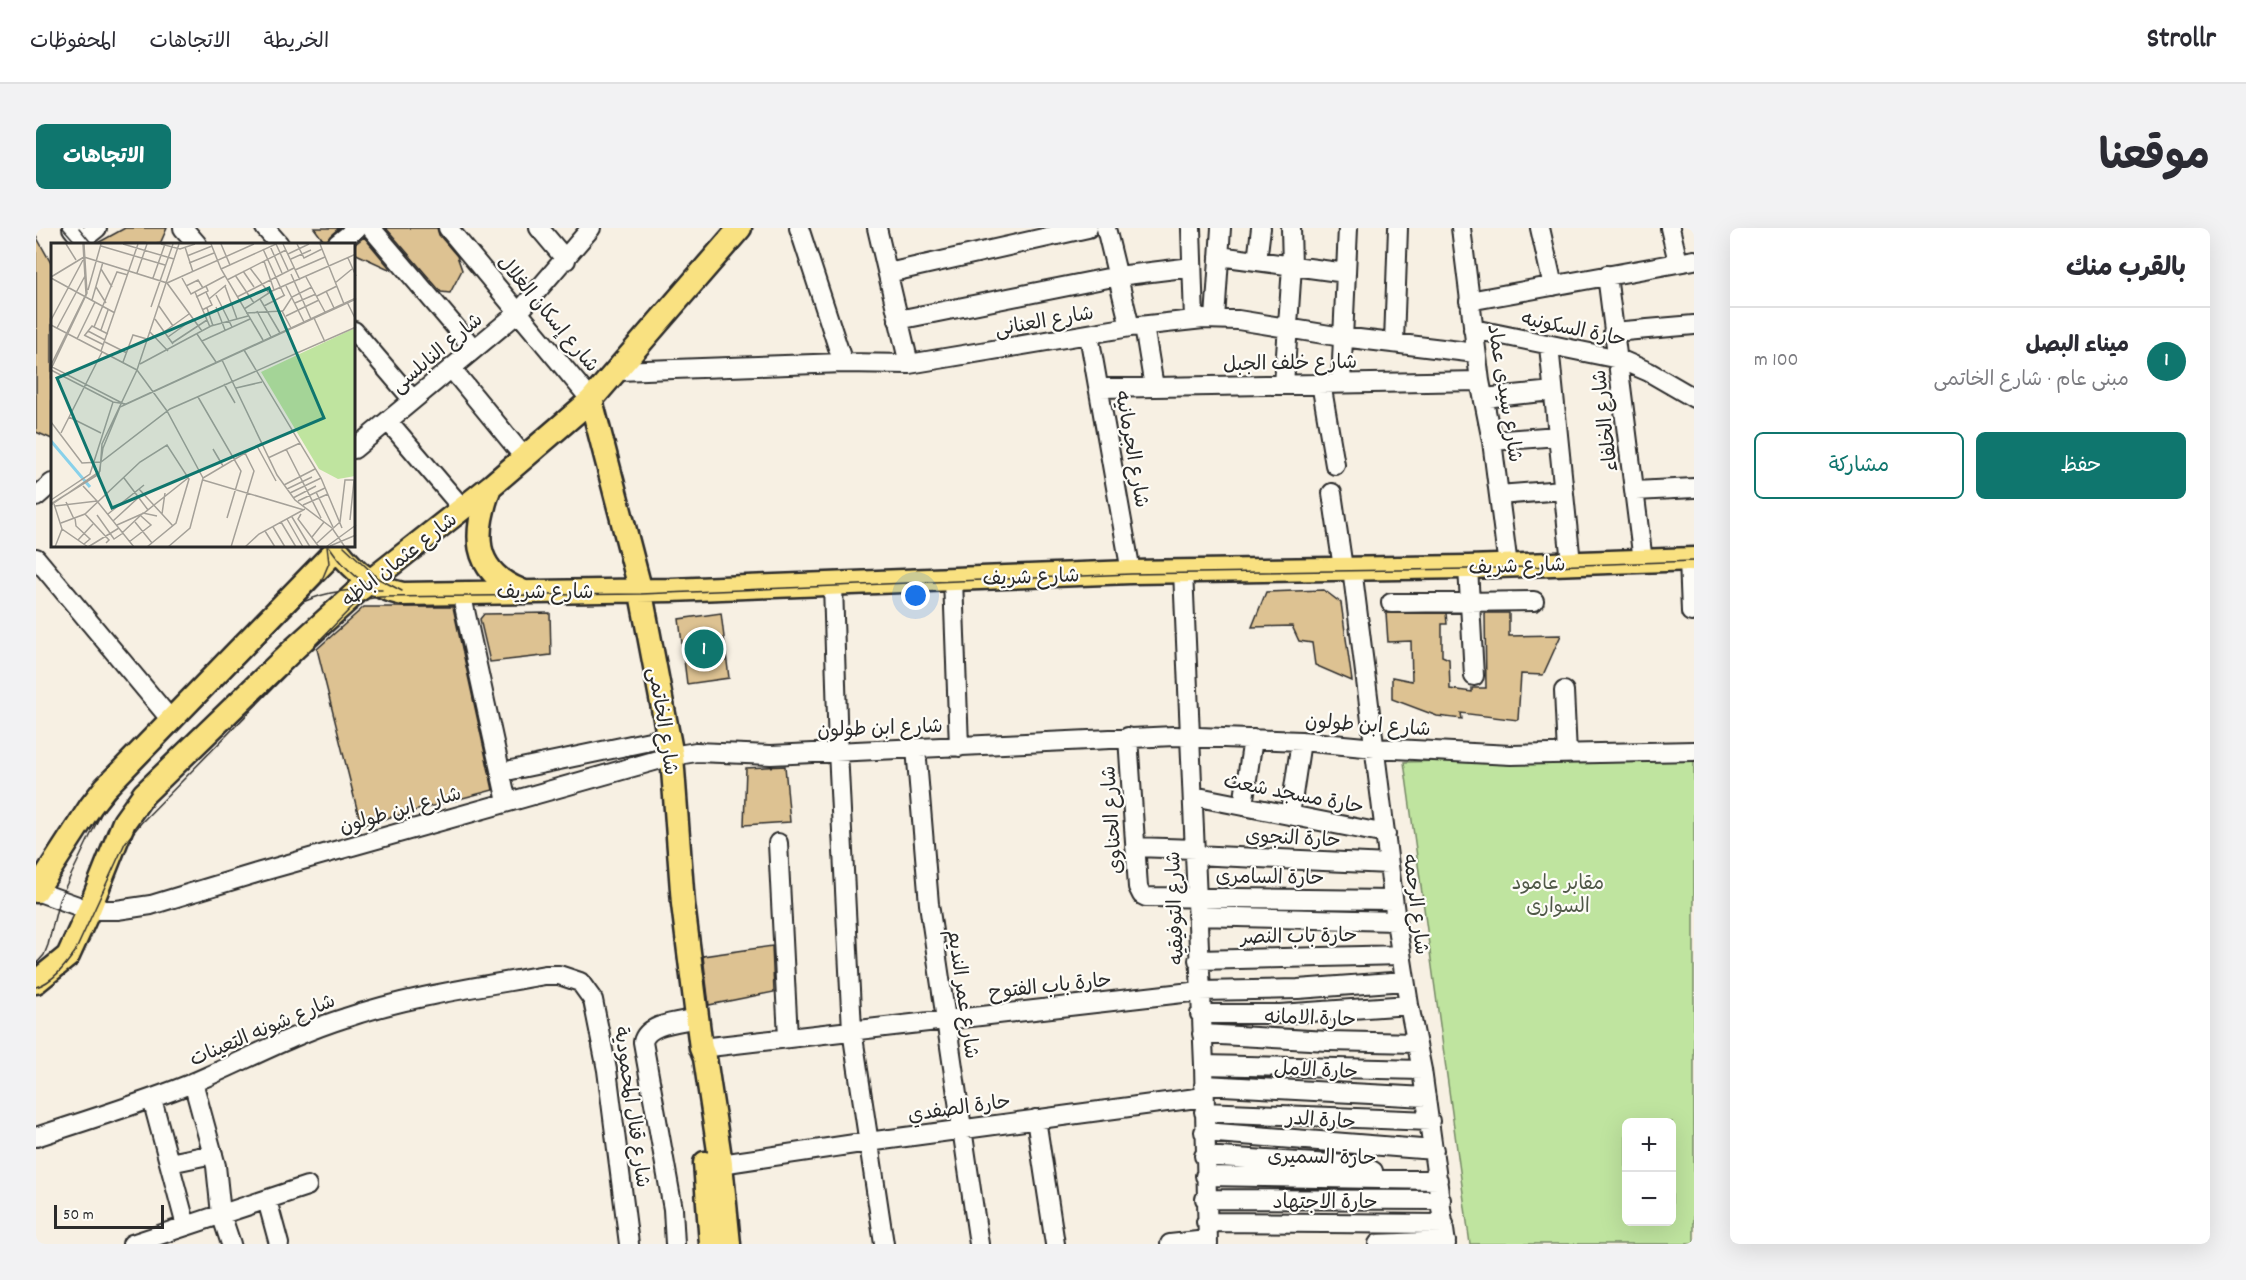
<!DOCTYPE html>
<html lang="ar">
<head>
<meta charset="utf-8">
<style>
  body { margin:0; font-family:Dekko,"Playpen Sans Arabic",sans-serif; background:#f2f2f3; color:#2b2b33; direction:rtl }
  .controls { position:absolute; right:18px; bottom:18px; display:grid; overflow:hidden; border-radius:9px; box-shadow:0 6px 24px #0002 }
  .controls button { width:54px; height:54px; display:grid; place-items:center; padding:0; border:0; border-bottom:2px solid #e1e1e2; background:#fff; color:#2b2b33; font:30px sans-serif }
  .scale { position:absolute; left:18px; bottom:15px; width:110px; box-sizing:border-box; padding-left:6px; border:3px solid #2b2b2b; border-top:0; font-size:16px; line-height:21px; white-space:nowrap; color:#2b2b2b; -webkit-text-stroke:4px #fdfcf7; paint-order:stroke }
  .you { position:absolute; left:880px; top:368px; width:21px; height:21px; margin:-15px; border:4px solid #fff; border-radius:50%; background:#1a73e8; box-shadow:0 0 0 9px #1a73e833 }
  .badge { display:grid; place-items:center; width:39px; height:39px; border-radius:50%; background:#0f766e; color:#fff; font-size:20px; font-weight:700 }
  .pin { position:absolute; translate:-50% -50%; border:3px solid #fff; box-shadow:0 2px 6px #0006 }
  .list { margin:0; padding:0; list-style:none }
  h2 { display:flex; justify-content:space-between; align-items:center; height:78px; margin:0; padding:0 24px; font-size:26px }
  h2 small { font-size:20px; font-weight:400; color:#7c7c81 }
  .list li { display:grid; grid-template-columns:39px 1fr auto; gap:18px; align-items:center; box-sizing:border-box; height:108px; padding:0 24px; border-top:2px solid #e1e1e2 }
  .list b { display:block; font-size:22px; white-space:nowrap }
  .list p { margin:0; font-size:20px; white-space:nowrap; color:#7c7c81 }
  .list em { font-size:20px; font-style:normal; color:#7c7c81 }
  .actions { display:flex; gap:12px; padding:18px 24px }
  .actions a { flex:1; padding:14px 0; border:2px solid #0f766e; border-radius:9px; text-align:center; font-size:21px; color:#0f766e }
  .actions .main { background:#0f766e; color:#fff }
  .map { position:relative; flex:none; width:1658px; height:1016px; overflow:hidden; direction:ltr; border-radius:9px }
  header { display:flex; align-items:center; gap:36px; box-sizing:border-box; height:84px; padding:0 30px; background:#fff; border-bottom:2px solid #e1e1e2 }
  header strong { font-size:28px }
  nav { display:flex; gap:33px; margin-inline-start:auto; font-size:21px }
  .intro { display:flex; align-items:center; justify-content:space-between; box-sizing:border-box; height:144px; padding:0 36px }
  h1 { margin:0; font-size:42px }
  .button { padding:15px 27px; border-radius:9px; background:#0f766e; color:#fff; font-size:21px; font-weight:700 }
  main { display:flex; gap:36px; padding:0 36px }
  aside { flex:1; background:#fff; border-radius:9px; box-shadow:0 6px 24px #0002 }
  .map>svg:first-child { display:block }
  .green { fill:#bfe49f; stroke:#758865; stroke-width:1.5; fill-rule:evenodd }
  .building { fill:#ddc292; stroke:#2b2b2b; stroke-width:1.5 }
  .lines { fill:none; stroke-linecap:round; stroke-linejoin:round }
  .minor-casing { stroke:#2b2b2b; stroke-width:22 }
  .major-casing { stroke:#2b2b2b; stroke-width:27 }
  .minor { stroke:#fdfcf7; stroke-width:18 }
  .major { stroke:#f9e181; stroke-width:22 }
  .tram { stroke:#2b2b2b; stroke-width:1.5 }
  .labels { text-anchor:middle; stroke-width:4.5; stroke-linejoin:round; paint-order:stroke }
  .street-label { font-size:20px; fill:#2b2b2b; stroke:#fdfcf7 }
  .park-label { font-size:20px; fill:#505948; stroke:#fdfcf7 }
  .inset-river { fill:none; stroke:#89d1ea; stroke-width:3 }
  .inset-road { fill:none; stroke:#a5a199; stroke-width:1.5 }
  .view { fill:#0f766e; fill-opacity:0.15; stroke:#0f766e; stroke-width:3 }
  .inset-edge { fill:none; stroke:#2b2b2b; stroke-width:3 }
</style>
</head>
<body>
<header>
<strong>Strollr</strong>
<nav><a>الخريطة</a><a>الاتجاهات</a><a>المحفوظات</a></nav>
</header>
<div class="intro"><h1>موقعنا</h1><a class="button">الاتجاهات</a></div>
<main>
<aside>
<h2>بالقرب منك<small></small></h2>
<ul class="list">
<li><span class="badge">1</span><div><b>ميناء البصل</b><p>مبنى عام · شارع الخاتمى</p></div><em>100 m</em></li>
</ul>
<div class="actions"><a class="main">حفظ</a><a>مشاركة</a></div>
</aside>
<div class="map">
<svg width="1658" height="1016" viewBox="0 0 1658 1016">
  <rect width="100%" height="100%" fill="#f7f0e3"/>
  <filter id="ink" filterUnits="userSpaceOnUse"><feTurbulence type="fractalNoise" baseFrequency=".0167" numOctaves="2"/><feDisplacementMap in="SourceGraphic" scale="12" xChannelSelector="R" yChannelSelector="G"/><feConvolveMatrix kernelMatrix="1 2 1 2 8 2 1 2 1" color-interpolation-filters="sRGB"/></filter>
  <g filter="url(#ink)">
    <path class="green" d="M1658,526V1016H1434L1368,534ZM1590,894H1636V994H1590Z"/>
    <path class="building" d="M89,0H131L124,16H60Z
      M278,0H303L294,8L290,16Z
      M350,0H401L403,7L421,28L426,42L414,65L405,64Z
      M0,8L16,37V211L0,204Z
      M328,9L353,39L355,42L318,25V17Z
      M1288,362L1305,375L1316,453L1279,437L1276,415L1263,413L1256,398L1216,399L1230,364Z
      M328,379H417L457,562L325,597L281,421Z
      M514,385L515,427L454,434L444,391L448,386Z
      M685,385L693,450L651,456L643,391Z
      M1350,385H1410L1411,396H1406V428L1413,431L1414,461L1436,464V460H1450L1449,385H1473V408L1525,407L1507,447L1485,446L1482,492L1425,485L1426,491L1401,488L1356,471V449L1376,453L1375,413L1352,414Z
      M749,538L754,594L708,597L710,540Z
      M736,718L738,764L673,777L667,728Z"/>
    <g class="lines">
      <defs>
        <path id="minor" d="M36,0L49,16
          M147,0L161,16
          M229,0L243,16
          M335,0L438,121
          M412,0L555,172
          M503,0L530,32
          M763,0L807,135
          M841,0L873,136
          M1070,0L1094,99
          M1155,0L1158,92
          M1425,0L1444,153L1456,213L1472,338
          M1504,0L1517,58
          M1634,0L1642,34
          M46,12L61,0
          M301,16L321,0
          M1183,28L1310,45
          M1221,33L1225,0
          M852,45L1052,0
          M1571,47L1607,333
          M1433,73L1658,32
          M1179,91L1185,0
          M862,92L1082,48L1156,39
          M1108,98L1118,159
          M1437,101L1583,131L1613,144L1658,170
          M318,103L377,172
          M1577,104L1658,97
          M1053,107L1095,344
          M1358,114L1362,0
          M1513,118L1535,335
          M415,140L488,229
          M582,143L807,135L873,136L1094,99L1167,91L1202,92L1306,109L1440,125
          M1285,155L1299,237
          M1305,155L1312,0
          M1248,156L1256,38L1255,0
          M1064,160L1444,153
          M1448,170L1517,163
          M352,193L427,281
          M1456,213L1522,208
          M318,221L483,84L555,0
          M1599,263L1658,260
          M1296,265L1307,340
          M1463,267L1527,262
          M0,269L16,255
          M0,330L135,492
          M1653,331L1655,384
          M1432,339L1438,448
          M1316,340L1360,693L1373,777L1386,842L1410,1016
          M1147,343L1168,837L1172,1016
          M917,351L923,519
          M797,356L802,523L816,802L848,1016
          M425,364L471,574
          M1355,375L1498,373
          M1528,463L1531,526
          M1092,509L1102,659L1106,667L1110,669L1357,672
          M880,520L893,676L943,1016
          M466,544L633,509
          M1157,568L1350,606
          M1207,577L1217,511
          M1254,587L1265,513
          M742,615L752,809
          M1099,619L1159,621
          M1159,627L1353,636
          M0,663L53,682H81L115,677L224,644L636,528L660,524L735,527L1138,508L1265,513L1339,520L1475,527L1658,523
          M1161,688L1360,693
          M1162,732L1365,727
          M1164,786H1244L1373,777
          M1166,806L1292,813L1380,815
          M665,820L1164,763L1262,761L1369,753
          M1168,837L1386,842
          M157,854L180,938L185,986L195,1016
          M1168,857L1390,869
          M116,871L150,998
          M1168,884L1394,893
          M1000,891L1019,1016
          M1168,904L1398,922
          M0,909C52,892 104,876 154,856C206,834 255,807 309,790C373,768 442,759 509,747H523L544,754L557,772L571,842L593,1016
          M1168,928L1328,938L1337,943V951
          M134,935L177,926
          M685,936L832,914L1168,869
          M1169,948L1402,952
          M1169,971L1405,972
          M231,972L243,1016
          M1170,994L1408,996
          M96,1016L271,958
          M639,1016L637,981L607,814C611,795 645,794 661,790
          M1134,1016L1171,1012
          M1342,1016L1410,1013"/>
        <path id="major" d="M555,172L604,360L636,528L647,676L665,820L669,830L685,936L693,1016
          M454,259C438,303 434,343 486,363
          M0,663L55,578L69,560L301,321C319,344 338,360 367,366L635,362L1095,344L1432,339L1658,331
          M0,754L32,728L53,682L88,594L108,566L259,420L323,362L455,258L555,172L704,0
          M669,935L675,1016"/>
      </defs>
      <use href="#minor" class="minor-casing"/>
      <use href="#major" class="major-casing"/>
      <use href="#minor" class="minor"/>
      <use href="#major" class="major"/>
      <path class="tram" d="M27,0L41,16
        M43,0L56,16
        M293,318C306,337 319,350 339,361
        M308,318L343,351L366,363
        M267,374C297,361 315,362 346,362
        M0,736L8,727L12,717L23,672L55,606L66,584L86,560L285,354L293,335L291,318
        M0,759C17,754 29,738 39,724L89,615L105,595L317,378L331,371L344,369L605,366L1095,346L1433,341L1658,333"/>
    </g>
  </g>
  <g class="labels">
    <g class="street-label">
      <text transform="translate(513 85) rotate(50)" y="7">شارع إسكان الغلال</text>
      <text transform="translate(1008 92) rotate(-10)" y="7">شارع العنانى</text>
      <text transform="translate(1538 100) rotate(12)" y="7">حارة السكونيه</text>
      <text transform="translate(400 124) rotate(-40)" y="7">شارع النابلسى</text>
      <text transform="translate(1254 134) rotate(-1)" y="7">شارع خلف الجبل</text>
      <text transform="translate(1470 165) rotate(81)" y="7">شارع سيدى عماد</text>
      <text transform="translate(1568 193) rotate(-97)" y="7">شارع الخلفاء</text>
      <text transform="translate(1097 221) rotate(80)" y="7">شارع الجرمانيه</text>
      <text transform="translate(363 331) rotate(-38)" y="7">شارع عثمان اباظه</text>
      <text transform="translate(1481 337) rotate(-2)" y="7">شارع شريف</text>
      <text transform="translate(995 348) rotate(-2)" y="7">شارع شريف</text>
      <text x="509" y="370">شارع شريف</text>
      <text transform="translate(628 493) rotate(81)" y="7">شارع الخاتمى</text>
      <text transform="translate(1332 496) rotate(4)" y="7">شارع ابن طولون</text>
      <text transform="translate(844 499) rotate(-2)" y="7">شارع ابن طولون</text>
      <text transform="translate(1258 565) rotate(11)" y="7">حارة مسجد شعث</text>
      <text transform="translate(364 581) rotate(-16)" y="7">شارع ابن طولون</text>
      <text transform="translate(1075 592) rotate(-94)" y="7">شارع الحناوى</text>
      <text transform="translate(1257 609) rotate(3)" y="7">حارة النجوى</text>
      <text transform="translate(1234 648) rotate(1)" y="7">حارة السامرى</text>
      <text transform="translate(1381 676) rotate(83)" y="7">شارع الرحمه</text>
      <text transform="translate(1138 680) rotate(-92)" y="7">شارع التوفيقيه</text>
      <text transform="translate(1263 707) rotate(-1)" y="7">حارة باب النصر</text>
      <text transform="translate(1014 757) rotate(-6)" y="7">حارة باب الفتوح</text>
      <text transform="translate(928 766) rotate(82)" y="7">شارع عمر النديم</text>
      <text transform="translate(1274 789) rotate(2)" y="7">حارة الامانه</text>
      <text transform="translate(226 801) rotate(-23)" y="7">شارع شونه التعينات</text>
      <text transform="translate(1280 841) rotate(3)" y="7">حارة الامل</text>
      <text transform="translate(597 879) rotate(82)" y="7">شارع قنال المحمودية</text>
      <text transform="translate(923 879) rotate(-8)" y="7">حارة الصفدي</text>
      <text transform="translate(1285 891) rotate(4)" y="7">حارة الدر</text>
      <text transform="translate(1286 928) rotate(1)" y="7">حارة السميرى</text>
      <text x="1289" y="980">حارة الاجتهاد</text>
    </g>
    <g class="park-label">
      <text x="1522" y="661">مقابر عامود<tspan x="1522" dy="23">السوارى</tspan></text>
    </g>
  </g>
  <g transform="translate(15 15)">
    <rect width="304" height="304" fill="#f7f0e3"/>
    <path d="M304,85V233L287,236L268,226L210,129Z" fill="#bfe49f"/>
    <path class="inset-river" d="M0,198L39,244"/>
    <path class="inset-road" d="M15,1L25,17M33,1L36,50L1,124L73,161M72,1L123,16M110,1L129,6L144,1M160,1L170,26L212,97M170,1L179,22M232,1L249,37M246,1L253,15L271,6M269,1L293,61M50,3L114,22M219,3L231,30M134,4L142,29M212,6L233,52M237,11L258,1M136,13L161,3M33,14L116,40L151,88M297,15L305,33M240,16L260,7M213,18L223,47M138,20L163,10M199,25L218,50M50,26L61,44M170,26L225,1L237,27M244,27L274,14M192,28L203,44M86,30L96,1M240,31L260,76M184,32L203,60M0,34L33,14M255,34L274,69M0,35L64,70M102,35L114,1M131,35L140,51L174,33M176,37L235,7M116,40L203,1M284,40L301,26M135,43L147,37L152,45M174,43L186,76M235,43L253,79M45,44L55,60M37,47L50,1M275,48L283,65M144,49L159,84M165,52L181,84M266,53L286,43M145,54L157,48L155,43M186,54L243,25M158,56L175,42M209,56L229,90M41,57L52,19M296,59L305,77M244,60L265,51M108,63L122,83M213,63L234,52M100,64L122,1M165,64L174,87M156,65L162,83M193,66L221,48L305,11M151,67L161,62L155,49M206,68L220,94M232,68L241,54L261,44M195,70L231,68L240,85M235,73L268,57M263,75L274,99M104,76L122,101M0,77L32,17M0,82L86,127M43,84L66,29L77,32M6,85L34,33M50,87L57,67M37,88L54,97M99,89L117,108M113,89L138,71M146,91L165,119M33,92L53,102M34,92L41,83L57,91M117,94L142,76M26,96L44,59M151,98L199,76M54,99L76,110M121,100L156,77M193,107L270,235L291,285M50,108L87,1M171,117L226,232L244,257L281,285L294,304M72,119L82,92L96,96M89,121L160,83L197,73M0,122L35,51L32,1M0,127L62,159M86,127L116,168L152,235L139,285L117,304M173,141L184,160M185,145L211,139M147,154L190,228L176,275M18,174L50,190M0,179L31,220L50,219L119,166L305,84M10,190L51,109M206,203L225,238M162,206L172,223M235,206L270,275M217,215L249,200M73,235L97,267M152,235L211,200M152,237L253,267M233,242L264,226M32,243L46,258M88,246L122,283M236,246L261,234M265,249L282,284M239,250L270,235M242,255L265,243M0,257L39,231L62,159L75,161L305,55M247,258L274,245M15,259L23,276M0,261L48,231L52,205L69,164L305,56M3,261L11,286L37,304M0,262L49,228L51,201L86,127L128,1M252,262L277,251M4,263L46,258L83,304M34,271L58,297L55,300M57,271L93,242M111,271L114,250M250,271L247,276L268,304M46,272L63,296L72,290M241,274L259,304M24,275L25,283L39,296L33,301M236,276L252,304M299,277L303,237M62,278L87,255M84,279L101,300M230,279L245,304M10,280L34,271L89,219L116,202L138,236L125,280L96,304M66,282L93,270L137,235M222,284L234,304M214,288L224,304M71,290L92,270L106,273M261,294L273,279M27,297L42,281M78,299L100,282L90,273M266,300L289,279L294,237H305M279,303L305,292M4,304L11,286M37,304L68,285M180,304L203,228L194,210M194,304L208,291L254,266M275,304L305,282"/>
    <path class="view" d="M218,45L273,175L61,265L6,135Z"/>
    <rect width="304" height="304" class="inset-edge"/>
  </g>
</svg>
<div class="controls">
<button>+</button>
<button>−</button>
</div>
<div class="scale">50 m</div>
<div class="you"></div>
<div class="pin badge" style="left:668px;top:421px">1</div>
</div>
</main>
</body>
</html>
